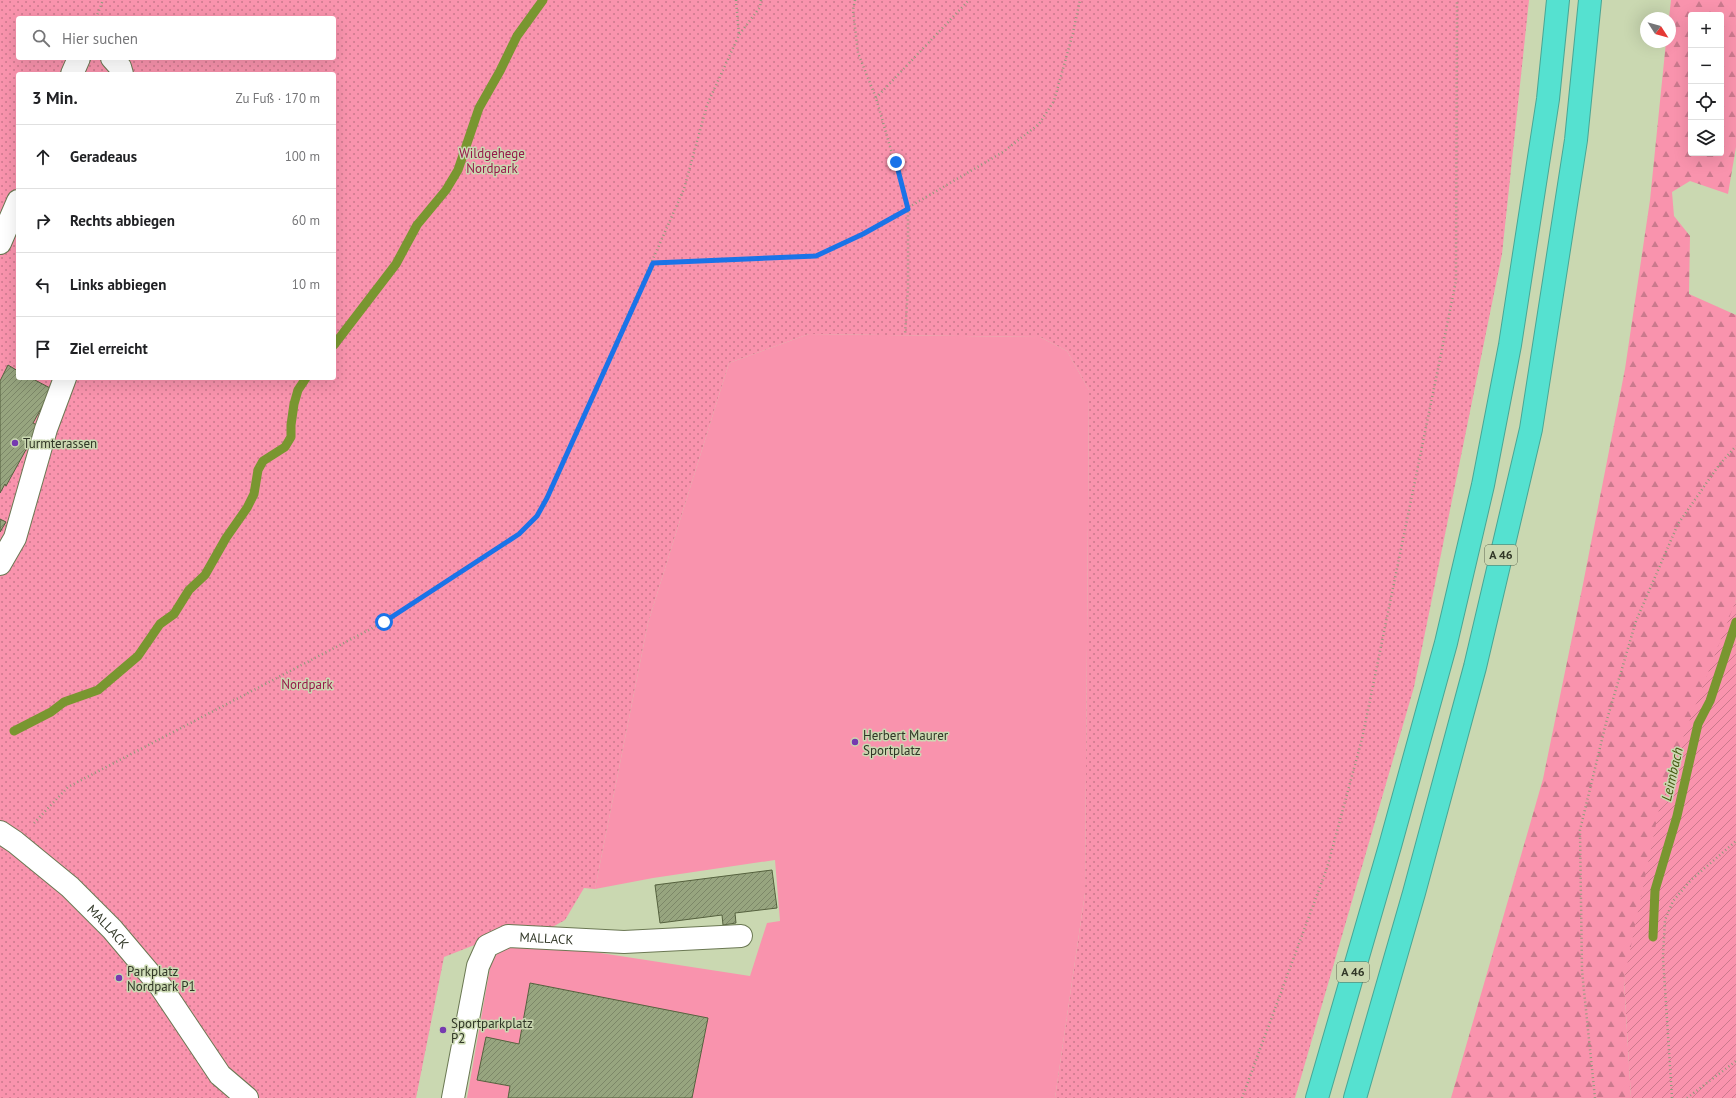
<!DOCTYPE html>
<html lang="de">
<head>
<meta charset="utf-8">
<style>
  body { margin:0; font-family:"PT Sans",sans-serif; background:#f2f2f2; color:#202124 }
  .controls { position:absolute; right:12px; top:12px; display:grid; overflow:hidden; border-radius:4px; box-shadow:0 4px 16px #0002 }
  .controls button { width:36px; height:36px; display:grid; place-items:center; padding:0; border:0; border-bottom:1px solid #e0e0e0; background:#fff; color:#202124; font:20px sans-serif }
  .compass { position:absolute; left:1640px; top:12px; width:36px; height:36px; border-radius:50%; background:#fff; box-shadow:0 4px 16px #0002; rotate:126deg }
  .stop { position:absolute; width:12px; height:12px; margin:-9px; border:3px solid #1a73e8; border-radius:50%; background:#fff }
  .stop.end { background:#1a73e8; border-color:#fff; box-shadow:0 1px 4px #0008 }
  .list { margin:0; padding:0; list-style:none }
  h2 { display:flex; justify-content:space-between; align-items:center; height:52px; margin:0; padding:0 16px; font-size:17px }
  h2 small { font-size:13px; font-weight:400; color:#757577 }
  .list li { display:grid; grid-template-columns:26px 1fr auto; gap:12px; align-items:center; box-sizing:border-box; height:64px; padding:0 16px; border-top:1px solid #e0e0e0 }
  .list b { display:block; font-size:15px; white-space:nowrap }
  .list em { font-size:13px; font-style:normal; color:#757577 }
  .icon { flex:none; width:22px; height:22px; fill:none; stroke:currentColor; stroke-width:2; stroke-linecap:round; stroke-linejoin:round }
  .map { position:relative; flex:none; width:1736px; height:1098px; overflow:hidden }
  .search { position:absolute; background:#fff; box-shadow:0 4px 16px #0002; left:16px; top:16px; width:320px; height:44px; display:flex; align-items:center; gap:10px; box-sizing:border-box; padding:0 14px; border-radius:4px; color:#757577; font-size:15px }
  .panel { position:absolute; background:#fff; box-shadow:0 4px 16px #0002; left:16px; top:72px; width:320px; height:308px; border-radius:4px }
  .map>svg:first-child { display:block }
  .forest { fill:url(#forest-firs); fill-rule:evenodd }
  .park { fill:url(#park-dots); fill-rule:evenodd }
  .garden { fill:url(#garden-furrows) }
  .pitch { fill:#f993ad }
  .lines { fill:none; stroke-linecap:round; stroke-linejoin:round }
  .stream { stroke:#799630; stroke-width:9 }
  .building { fill:url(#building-hatch); stroke:#55613e }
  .minor-casing { stroke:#6b7853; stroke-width:24 }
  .highway-casing { stroke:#48a695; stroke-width:24 }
  .path { stroke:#8f9a7c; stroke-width:2.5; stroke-dasharray:1 3; stroke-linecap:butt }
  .minor { stroke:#fff; stroke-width:22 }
  .highway { stroke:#55e1d0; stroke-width:22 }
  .route { stroke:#1a73e8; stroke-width:5 }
  .poi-dot { fill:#763ab0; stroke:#cad8b1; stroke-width:1.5 }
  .labels { text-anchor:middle; stroke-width:3; stroke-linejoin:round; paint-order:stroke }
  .shield { fill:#cad8b1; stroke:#5f6750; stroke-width:1 }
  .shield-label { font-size:12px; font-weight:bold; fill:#313727 }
  .park-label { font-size:13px; fill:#97194a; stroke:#cad8b1 }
  .poi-label { font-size:13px; fill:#313727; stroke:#cad8b1; text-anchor:start }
  .street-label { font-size:13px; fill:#313727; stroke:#cad8b1 }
  .water-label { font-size:14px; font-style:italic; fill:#44570e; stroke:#cad8b1 }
</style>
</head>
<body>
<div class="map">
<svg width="1736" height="1098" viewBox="0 0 1736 1098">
  <defs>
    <pattern id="forest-firs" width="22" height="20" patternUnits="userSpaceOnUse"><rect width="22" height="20" fill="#f993ad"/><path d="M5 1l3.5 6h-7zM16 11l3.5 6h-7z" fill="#ca798d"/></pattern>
    <pattern id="park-dots" width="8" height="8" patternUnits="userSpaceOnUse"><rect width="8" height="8" fill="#f993ad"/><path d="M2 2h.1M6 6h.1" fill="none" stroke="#ca798d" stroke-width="1.8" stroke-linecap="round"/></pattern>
    <pattern id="garden-furrows" width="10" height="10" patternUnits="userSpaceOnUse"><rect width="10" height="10" fill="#f993ad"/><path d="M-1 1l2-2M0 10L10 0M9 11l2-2" fill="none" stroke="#ca798d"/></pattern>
    <pattern id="building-hatch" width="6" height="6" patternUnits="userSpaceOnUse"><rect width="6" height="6" fill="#97a57f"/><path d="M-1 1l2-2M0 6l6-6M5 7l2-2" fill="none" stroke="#7c8768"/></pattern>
  </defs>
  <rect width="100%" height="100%" fill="#cad8b1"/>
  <path class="forest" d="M1671,0H1736V147L1728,194L1690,181L1672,192L1674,216L1690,236L1689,294L1736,315V600L1624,980L1631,1098H1451L1543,779L1583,584L1625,369L1650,200L1666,42H1670L1669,18ZM1691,15H1721V153H1691Z"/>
  <path class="park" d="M0,0H1529L1502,254L1414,687L1295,1098H1055L1085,893L1089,390L1067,351L1040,337L809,334L729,363L648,623L595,889L584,888L565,920L547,930L505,933L444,957L416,1098H0ZM18,18H334V58H18ZM18,74H334V378H18Z"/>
  <path class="garden" d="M1736,600V1098H1631L1624,980L1663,790Z"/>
  <path class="pitch" d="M809,334L1040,337L1067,351L1089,390L1085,893L1055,1098H467L491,962L503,945L529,942L750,976L767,923L780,921L775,860L653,878L595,889L648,623L729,363Z"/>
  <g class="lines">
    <path class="stream" d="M334,345L396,264L417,225L446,190L458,170L479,108L500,71L517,36L543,0
      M14,731L51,712L64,702L98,690L138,656L160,624L174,614L189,590L205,575L226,538L247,508L254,494L258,470L263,461L285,447L291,437V425L294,404L298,390L306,378
      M1653,937L1655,890L1677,816L1698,724L1710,701L1736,622"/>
  </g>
  <path class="building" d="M8,365L18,371V378H31L52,389L33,423L39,426L6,486L5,484L0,493V381Z
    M0,519L6,522L0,532Z
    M772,870L777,908L735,913L736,923L723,925L722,915L660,923L655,885Z
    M530,983L708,1018L692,1098H508L510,1086L477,1080L486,1037L519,1044Z"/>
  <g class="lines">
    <defs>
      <g id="minor">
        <path d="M112,58L120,67L122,74"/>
        <path d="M72,74L79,58"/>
        <path d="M0,243L18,201"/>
        <path d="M0,564L15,538L46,429L65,378"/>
        <path id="s1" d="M0,832L15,842L70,887L112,929L161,987L220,1075L247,1098"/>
        <path id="s2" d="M453,1098L478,966L487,946L508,936L624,942L741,936"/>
      </g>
      <path id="highway" d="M1317,1098L1390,846L1446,643L1483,485L1510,345L1548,99L1558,0
        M1355,1098L1414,893L1475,667L1531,429L1576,140L1590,0"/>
    </defs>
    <use href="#minor" class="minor-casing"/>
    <use href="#highway" class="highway-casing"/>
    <path class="path" d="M736,0L739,35
      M855,0L853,10L858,53L876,98L908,209V288L905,335
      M96,18L103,0
      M876,98L969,0
      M653,263L816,256L863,234L1003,152L1039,124L1054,101L1073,33L1080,0
      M34,823L68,787L384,622L519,533L537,516L547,498L684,189L707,105L739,35L760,7L761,0
      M1242,1098L1327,868L1362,739L1456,281L1457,0
      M1595,1098L1582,971L1580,830L1606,723L1636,621L1678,524L1719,465L1736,446
      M1672,1098L1663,957L1665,920L1673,901L1691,880L1736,841
      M1687,1098L1736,1061"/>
    <use href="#minor" class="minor"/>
    <use href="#highway" class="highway"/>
  </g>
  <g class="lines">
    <path class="route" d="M384,622L519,534L537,516L547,498L653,263L816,256L863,234L908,209L896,162"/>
  </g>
  <g class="poi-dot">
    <circle cx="15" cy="443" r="4"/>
    <circle cx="855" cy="742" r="4"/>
    <circle cx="119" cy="978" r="4"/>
    <circle cx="443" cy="1030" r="4"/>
  </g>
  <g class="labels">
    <g class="shield">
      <rect x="1485" y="545" width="32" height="20" rx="3"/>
      <rect x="1337" y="962" width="32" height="20" rx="3"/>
    </g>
    <g class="shield-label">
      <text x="1501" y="559">A 46</text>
      <text x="1353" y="976">A 46</text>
    </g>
    <g class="park-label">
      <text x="492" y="158">Wildgehege<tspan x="492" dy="15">Nordpark</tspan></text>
      <text x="307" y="689">Nordpark</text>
    </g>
    <g class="poi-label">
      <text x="23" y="448">Turmterassen</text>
      <text x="863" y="740">Herbert Maurer<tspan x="863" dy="15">Sportplatz</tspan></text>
      <text x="127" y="976">Parkplatz<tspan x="127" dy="15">Nordpark P1</tspan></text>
      <text x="451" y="1028">Sportparkplatz<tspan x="451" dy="15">P2</tspan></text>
    </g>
    <g class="street-label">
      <text dy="5" stroke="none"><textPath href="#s1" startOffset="144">MALLACK</textPath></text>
      <text dy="5" stroke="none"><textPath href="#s2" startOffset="218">MALLACK</textPath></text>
    </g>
    <g class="water-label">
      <text transform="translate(1672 774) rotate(-77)" y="5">Leimbach</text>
    </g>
  </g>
</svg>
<div class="controls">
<button>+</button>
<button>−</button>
<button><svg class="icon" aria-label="locate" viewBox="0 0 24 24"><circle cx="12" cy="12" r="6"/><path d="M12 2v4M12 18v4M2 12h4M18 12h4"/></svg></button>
<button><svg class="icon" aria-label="layers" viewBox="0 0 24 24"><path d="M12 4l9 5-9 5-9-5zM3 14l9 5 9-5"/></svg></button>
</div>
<svg class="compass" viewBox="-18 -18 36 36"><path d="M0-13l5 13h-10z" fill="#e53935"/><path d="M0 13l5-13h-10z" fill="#757577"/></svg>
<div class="stop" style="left:384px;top:622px"></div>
<div class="stop end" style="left:896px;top:162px"></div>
<div class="search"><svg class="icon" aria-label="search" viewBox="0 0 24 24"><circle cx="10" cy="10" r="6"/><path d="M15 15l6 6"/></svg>Hier suchen</div>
<section class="panel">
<h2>3 Min.<small>Zu Fuß · 170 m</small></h2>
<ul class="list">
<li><svg class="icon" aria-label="ahead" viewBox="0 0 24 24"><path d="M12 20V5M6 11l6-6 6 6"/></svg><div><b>Geradeaus</b></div><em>100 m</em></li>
<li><svg class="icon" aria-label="right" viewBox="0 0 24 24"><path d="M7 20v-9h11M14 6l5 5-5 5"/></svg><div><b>Rechts abbiegen</b></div><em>60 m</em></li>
<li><svg class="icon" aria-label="left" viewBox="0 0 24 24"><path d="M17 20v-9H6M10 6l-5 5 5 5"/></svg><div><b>Links abbiegen</b></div><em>10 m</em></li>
<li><svg class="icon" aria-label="arrive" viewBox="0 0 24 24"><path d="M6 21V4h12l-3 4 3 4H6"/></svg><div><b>Ziel erreicht</b></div></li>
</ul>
</section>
</div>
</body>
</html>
